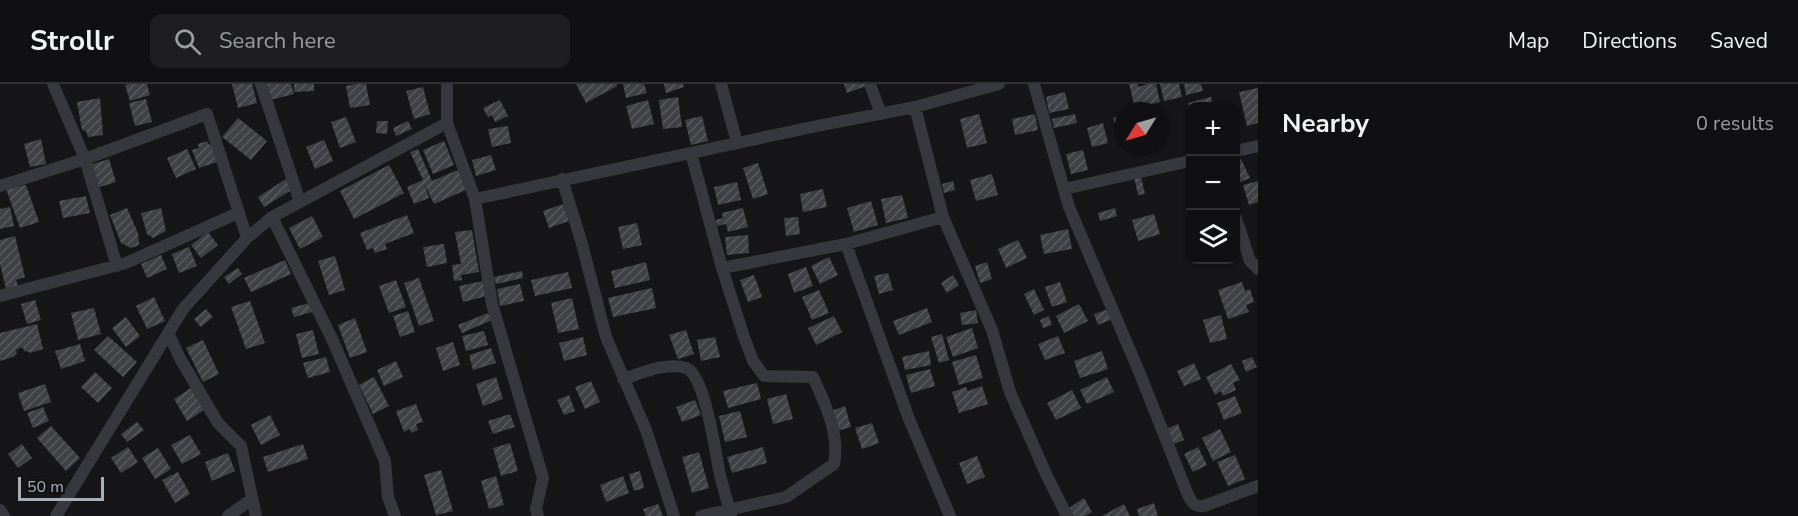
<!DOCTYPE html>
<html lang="en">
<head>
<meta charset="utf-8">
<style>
  body { margin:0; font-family:"Nunito Sans",sans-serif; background:#1e1e20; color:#f1f3f6 }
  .controls { position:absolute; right:18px; top:18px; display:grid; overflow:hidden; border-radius:12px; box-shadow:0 2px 4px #0004 }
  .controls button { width:54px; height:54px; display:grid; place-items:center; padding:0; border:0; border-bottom:2px solid #303032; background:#101012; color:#f1f3f6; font:30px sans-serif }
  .compass { position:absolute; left:1114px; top:18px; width:54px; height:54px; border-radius:50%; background:#101012; box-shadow:0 2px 4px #0004; rotate:233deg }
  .scale { position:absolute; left:18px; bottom:15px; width:86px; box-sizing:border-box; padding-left:6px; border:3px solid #a8adb8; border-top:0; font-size:16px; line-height:21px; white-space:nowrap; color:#a8adb8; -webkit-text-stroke:4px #111113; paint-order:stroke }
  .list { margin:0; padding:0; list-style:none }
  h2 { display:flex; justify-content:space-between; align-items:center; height:78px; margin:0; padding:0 24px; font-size:26px }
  h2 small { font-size:20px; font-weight:400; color:#9c9d9f }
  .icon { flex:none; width:33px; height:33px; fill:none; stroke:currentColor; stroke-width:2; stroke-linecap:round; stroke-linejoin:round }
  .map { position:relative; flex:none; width:1258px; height:432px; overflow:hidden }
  header { display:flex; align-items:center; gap:36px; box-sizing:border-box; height:84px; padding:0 30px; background:#101012; border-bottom:2px solid #303032 }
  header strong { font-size:28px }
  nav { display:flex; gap:33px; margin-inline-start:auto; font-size:21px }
  .search { width:420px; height:54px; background:#1e1e20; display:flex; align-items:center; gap:15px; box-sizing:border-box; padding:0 21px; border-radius:12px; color:#9c9d9f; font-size:22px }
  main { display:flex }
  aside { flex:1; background:#101012 }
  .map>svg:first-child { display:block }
  .building { fill:url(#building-hatch) }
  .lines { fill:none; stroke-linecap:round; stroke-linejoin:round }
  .minor { stroke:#37383d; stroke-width:12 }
</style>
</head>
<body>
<header>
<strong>Strollr</strong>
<div class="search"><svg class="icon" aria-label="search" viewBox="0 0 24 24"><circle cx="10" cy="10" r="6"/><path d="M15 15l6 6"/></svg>Search here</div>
<nav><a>Map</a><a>Directions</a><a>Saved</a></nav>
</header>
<main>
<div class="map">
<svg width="1258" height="432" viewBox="0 0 1258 432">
  <defs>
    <pattern id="building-hatch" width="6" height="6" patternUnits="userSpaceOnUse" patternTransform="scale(1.5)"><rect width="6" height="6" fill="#404145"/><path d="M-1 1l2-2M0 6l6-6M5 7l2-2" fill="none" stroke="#595a5e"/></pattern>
  </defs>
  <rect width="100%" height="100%" fill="#161618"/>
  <path class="building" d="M129,0H147L150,11L130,17L125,1Z
    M232,0H252L257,19L238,24Z
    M266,0H291L294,10L270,16Z
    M294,0H314V7L294,8Z
    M356,0H366L370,21L350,24L346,2Z
    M576,0H617V2L586,19Z
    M623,0H644L647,9L626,14Z
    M664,0H683L684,3L666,9Z
    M844,0H866V2L847,9Z
    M1129,0H1138L1139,3L1147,0H1156L1160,18L1135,24Z
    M1160,0H1179L1182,13L1164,17Z
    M1184,0H1201L1203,7L1186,11Z
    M423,3L430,30L414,35L406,7Z
    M1258,4V39L1247,42L1239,8Z
    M1065,8L1069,25L1049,29L1046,13Z
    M678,13L682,43L663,45L659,16Z
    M1211,13L1213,22H1190V27L1188,19Z
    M100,14L103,51L88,53L86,47L82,46L77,18Z
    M146,15L152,38L135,42L129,19Z
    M500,16L508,32L495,38L492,31L488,33L483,24Z
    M648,16L654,40L632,45L626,22Z
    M979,30L987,59L967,64L960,35Z
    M1035,30L1038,46L1015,51L1012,35Z
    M1075,30L1077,39L1054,44L1052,35Z
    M1123,31V59H1121L1113,34Z
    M702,32L708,57L691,61L685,36Z
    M346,33L356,58L340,64L331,38Z
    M238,34L267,57L251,76L222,53Z
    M377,37H388L387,50L376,49Z
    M408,37L412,45L396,52L393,44Z
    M1103,39L1108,59L1092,63L1087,44Z
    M508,42L511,59L492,63L488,45Z
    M41,55L46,80L30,83L24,60Z
    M324,56L333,77L315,85L306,63Z
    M207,57L209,61L214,59L220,77L199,84L192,66L199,64L198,60Z
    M444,57L454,81L433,90L423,66Z
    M187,65L196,85L176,94L167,74Z
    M418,65L432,97L460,85L468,105L434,120L424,99L429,114L414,120L407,103L423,96L410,68Z
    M1083,66L1088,86L1071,90L1066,70Z
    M491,71L496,86L476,92L472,76Z
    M109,75L116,98L97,104L90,81Z
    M1241,75L1250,94L1236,100V77Z
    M758,79L768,110L753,115L743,84Z
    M389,81L404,109L354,135L340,107Z
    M992,90L998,111L976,117L970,96Z
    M1141,92L1145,110L1138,111L1134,93Z
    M286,95L293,105L264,123L258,113Z
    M953,97L955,106L944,109L942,100Z
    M1258,97V118L1249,121L1243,101Z
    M737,98L741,116L718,121L714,103Z
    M26,101L39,138L20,144L6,105Z
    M823,105L827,123L803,128L800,110Z
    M902,111L908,134L886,139L881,115Z
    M86,112L90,129L63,134L59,117Z
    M871,117L878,141L854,148L847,124Z
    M563,120L569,137L549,144L543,127Z
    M10,123L14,142L0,145V125Z
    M127,124L138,149L139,161L131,164L121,159L110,131Z
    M161,124L166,147L153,154L147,150L141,129Z
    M743,124L748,143L728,148L726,140L717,142L716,136L723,134L722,129Z
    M1115,124L1117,132L1100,137L1098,129Z
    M1154,130L1160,150L1138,157L1132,136Z
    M407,131L414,149L385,160L387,165L375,169L373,164L367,166L360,149Z
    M312,132L323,153L300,165L289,144Z
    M798,133L800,150L786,152L784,134Z
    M637,139L642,161L623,165L618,143Z
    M1068,145L1072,165L1044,170L1040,151Z
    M472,146L479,188L461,191L462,196L454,197L452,181L461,180L455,148Z
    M208,148L218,161L201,174L191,161Z
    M748,151L749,169L727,171L725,153Z
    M15,152L25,193L16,196L18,202L6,205L0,180V156Z
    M1018,156L1027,174L1006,184L998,165Z
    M444,160L447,179L427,183L423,163Z
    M189,163L197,182L179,189L172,170Z
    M161,171L167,185L147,194L141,180Z
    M335,172L345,206L329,211L318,177Z
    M829,173L838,191L820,200L811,182Z
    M285,176L291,190L251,208L244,194Z
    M646,178L650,196L615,204L611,187Z
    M987,178L992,195L980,199L975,182Z
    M806,183L813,202L794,209L788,190Z
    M238,184L242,190L229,200L224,193Z
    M522,187L523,194L496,200L494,193Z
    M568,188L572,204L535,212L531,196Z
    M888,189L893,206L879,210L874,192Z
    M754,191L762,213L748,218L740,196Z
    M953,191L959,201L947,209L941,199Z
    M419,194L434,237L419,242L404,199Z
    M396,196L406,223L389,229L379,202Z
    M483,197L487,212L463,218L459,202Z
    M1060,198L1067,218L1052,223L1045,203Z
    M1242,198L1245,207L1250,205L1254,218L1246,221L1249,228L1228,235L1218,206Z
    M520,200L524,217L500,222L497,205Z
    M652,204L656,224L613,233L608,214Z
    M1034,205L1044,226L1034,231L1024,210Z
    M819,206L829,229L812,236L802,213Z
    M154,213L165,237L147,245L136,222Z
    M572,214L579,245L558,249L551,219Z
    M35,216L41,236L27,240L21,220Z
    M250,217L265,259L246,265L231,223Z
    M313,218L316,227L294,233L291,224Z
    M1079,220L1088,237L1064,249L1056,232Z
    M94,224L101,250L78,256L71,229Z
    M927,224L932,238L899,251L893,237Z
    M206,225L213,233L201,243L194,235Z
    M1109,225L1113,235L1098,241L1094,230Z
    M976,226L978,239L962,241L960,229Z
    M408,227L415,248L400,253L393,232Z
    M488,229L492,236L462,249L458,241Z
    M1221,231L1227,255L1210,259L1203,236Z
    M834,232L842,248L816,261L808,244Z
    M1049,232L1052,241L1043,244L1040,236Z
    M126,233L140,252L126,263L112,244Z
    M355,234L367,268L350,274L338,241Z
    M37,240L43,265L30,269L27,267L25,268L22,263L16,266L17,270L13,273L0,277V249Z
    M972,244L978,264L953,273L946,253Z
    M313,246L319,270L302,274L296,250Z
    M686,246L694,270L678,275L669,251Z
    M484,247L488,261L466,267L462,252Z
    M942,250L949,276L939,279L931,253Z
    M108,252L137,278L123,293L94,266Z
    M1058,252L1065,269L1045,276L1038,260Z
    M583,253L587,271L564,277L559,259Z
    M715,253L720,273L701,277L697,256Z
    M203,256L219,290L203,298L186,264Z
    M453,258L460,281L443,287L436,264Z
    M80,260L85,277L61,285L55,267Z
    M491,264L496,279L473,286L469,271Z
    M929,267L931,281L905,286L902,273Z
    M1102,267L1108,285L1080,294L1074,277Z
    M976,271L983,294L959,301L952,278Z
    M326,273L330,288L308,294L303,279Z
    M1252,273L1257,283L1246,288L1242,277Z
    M396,277L403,293L384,302L377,286Z
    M1194,279L1201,295L1184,302L1177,287Z
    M1231,280L1240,296L1233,299L1236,306L1223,312L1221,307L1215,311L1206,293Z
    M930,285L935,302L911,309L906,291Z
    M95,288L112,304L98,319L81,303Z
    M374,293L389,322L373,330L359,301Z
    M496,293L503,315L483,322L476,300Z
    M1107,293L1114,308L1087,320L1080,306Z
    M591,297L600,318L585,325L575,303Z
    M757,299L761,315L728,324L723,307Z
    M45,300L51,318L24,327L18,309Z
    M982,302L988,320L959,329L952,308L966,303L968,307Z
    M191,304L204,326L187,337L174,315Z
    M1072,306L1081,324L1056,336L1047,319Z
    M786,310L793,335L773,340L767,315Z
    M569,311L575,327L564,331L557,316Z
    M1235,312L1242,329L1224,336L1217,319Z
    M695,316L701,331L682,338L676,323Z
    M416,320L423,338L416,340L418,346L411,349L410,345L404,348L396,327Z
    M845,322L851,343L837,347L831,327Z
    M43,323L49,337L33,344L27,329Z
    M740,327L747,353L725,358L719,332Z
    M510,330L515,343L493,350L488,337Z
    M270,331L280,351L261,361L251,341Z
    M137,338L144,346L127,358L121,350Z
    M872,339L879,359L862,365L855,344Z
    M1178,340L1184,356L1172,361L1166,345Z
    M51,342L80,374L66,387L37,354Z
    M1220,345L1231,368L1213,377L1202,354Z
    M190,351L201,370L182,380L171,361Z
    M510,359L518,387L501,392L493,364Z
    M22,360L32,374L18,384L8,370Z
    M303,360L308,375L268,388L263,373Z
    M128,363L138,378L121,389L111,374Z
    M763,363L767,379L732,389L727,373Z
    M1198,363L1207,381L1193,388L1184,370Z
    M158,364L171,385L155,395L142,374Z
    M699,368L709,404L692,409L682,373Z
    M228,369L235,387L212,397L205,378Z
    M1235,371L1245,395L1228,402L1217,378Z
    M977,372L985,393L967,400L959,379Z
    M441,386L453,427L436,431L424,391Z
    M640,387L644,404L634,407L629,390Z
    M178,388L190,410L175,419L162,396Z
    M496,392L504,421L489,425L481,397Z
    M623,392L629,409L606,418L600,401Z
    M1084,414L1092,428L1085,432H1074L1069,424Z
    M1154,419L1158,432H1139L1137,425Z
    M658,420L663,432H646L643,425Z
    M1124,420L1130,432H1102Z"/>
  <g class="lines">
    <path class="minor" d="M53,0L85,75L207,30L247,154
      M261,0L300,118
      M447,0V39L475,115L492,220L543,394L536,425L538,432
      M721,0L737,59
      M870,0L881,30
      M1034,0L1069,123L1140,290L1188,411C1192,419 1195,423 1204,422L1258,402
      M915,23L943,133L992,246L1010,308L1046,390L1067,432
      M1236,67L1258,62
      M691,69L722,184L744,253L753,277L764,292L813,293C825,320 840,349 834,380L786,413L701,432
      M562,95L582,160L606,253L646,346L674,432
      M0,102L85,75L117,182
      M1064,105L1190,77
      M475,115L817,42L915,23L999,0
      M272,133L332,255L385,377L388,413L395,432
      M1236,134L1250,177L1258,185
      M846,160L909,335L950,432
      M722,184L846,160L943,133
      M0,212L126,179L238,129
      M168,249L181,276L218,339L241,362L256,432
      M623,295C642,289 666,278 686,284C705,291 715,366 719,386C722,401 727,416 731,431
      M0,426L4,432
      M56,432L183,225L247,154L272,133L447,39
      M228,432L252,415"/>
  </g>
</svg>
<div class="controls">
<button>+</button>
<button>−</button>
<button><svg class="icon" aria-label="layers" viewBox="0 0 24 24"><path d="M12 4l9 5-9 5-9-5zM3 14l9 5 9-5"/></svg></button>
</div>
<svg class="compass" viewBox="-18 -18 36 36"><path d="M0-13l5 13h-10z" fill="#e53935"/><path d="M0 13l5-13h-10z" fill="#9c9d9f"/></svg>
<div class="scale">50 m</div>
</div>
<aside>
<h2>Nearby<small>0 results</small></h2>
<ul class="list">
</ul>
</aside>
</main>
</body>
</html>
